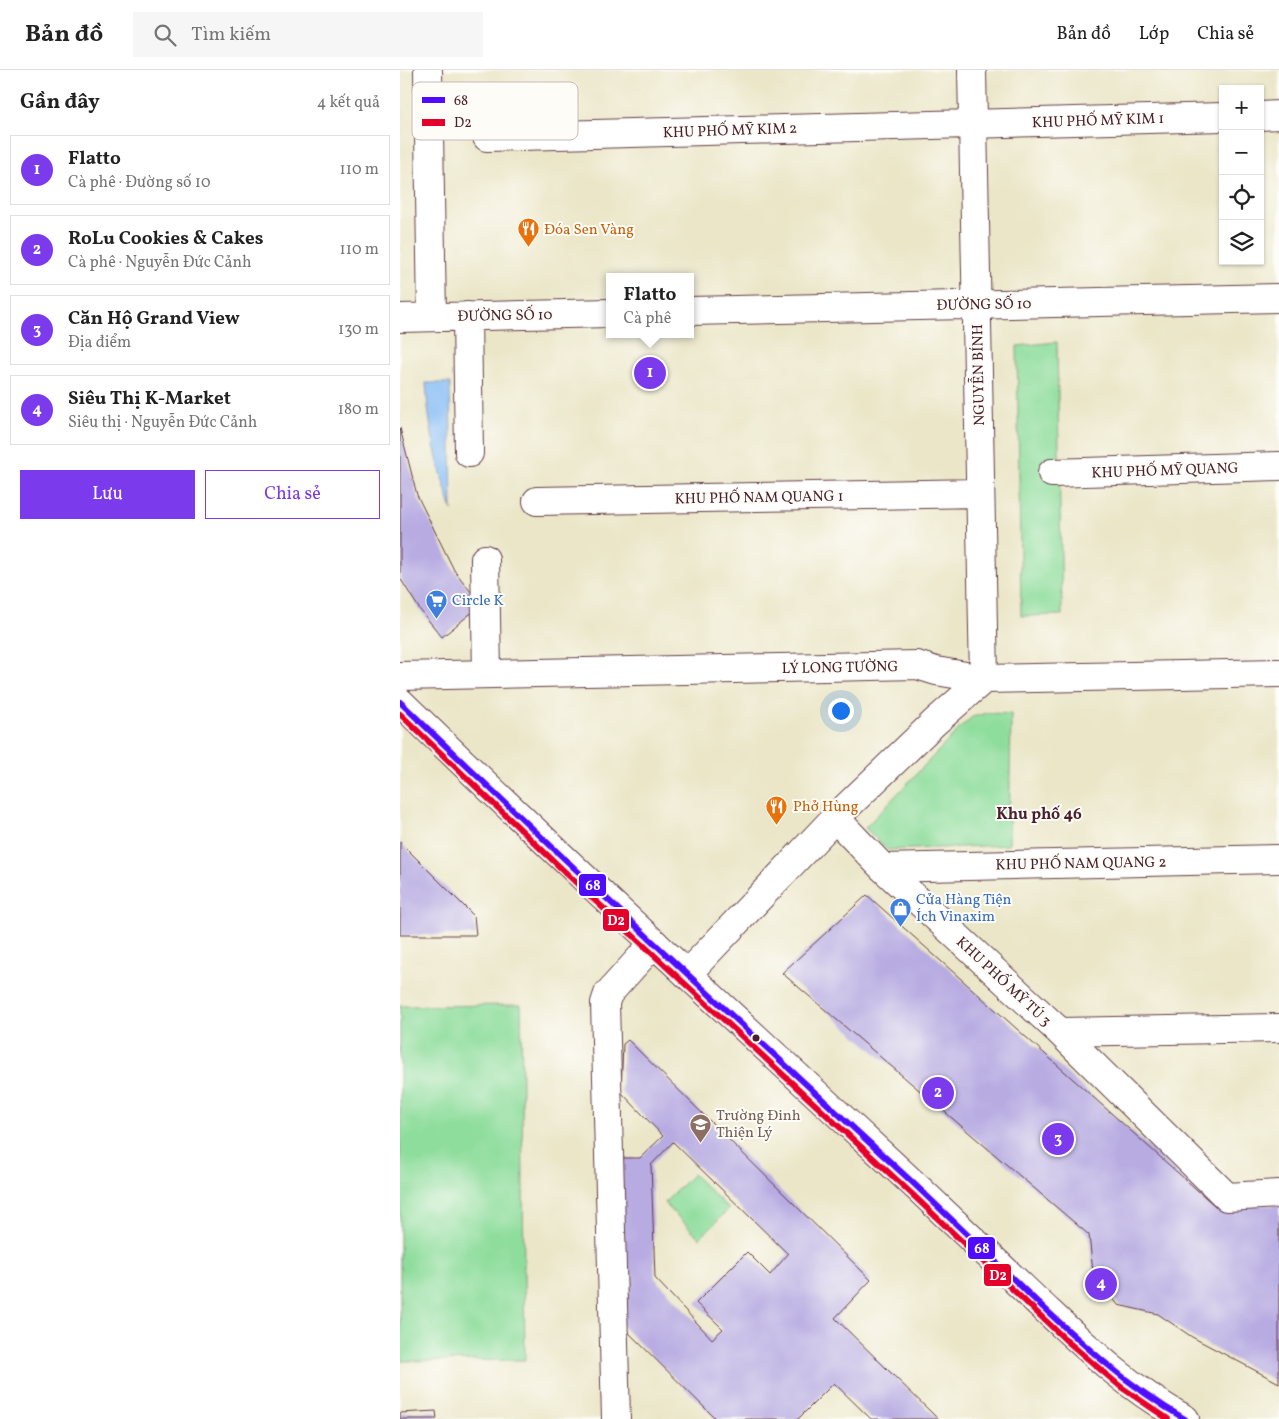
<!DOCTYPE html>
<html lang="vi">
<head>
<meta charset="utf-8">
<style>
  body { margin:0; font-family:Vollkorn,serif; background:#f6f6f6; color:#222 }
  .controls { position:absolute; right:15px; top:15px; display:grid; overflow:hidden; border-radius:0px; box-shadow:0 1px 4px #0004 }
  .controls button { width:45px; height:45px; display:grid; place-items:center; padding:0; border:0; border-bottom:1px solid #e0e0e0; background:#fff; color:#222; font:25px sans-serif }
  .you { position:absolute; left:440px; top:640px; width:18px; height:18px; margin:-12px; border:4px solid #fff; border-radius:50%; background:#1a73e8; box-shadow:0 0 0 8px #1a73e833 }
  .badge { display:grid; place-items:center; width:32px; height:32px; border-radius:50%; background:#7c3aed; color:#fff; font-size:16px; font-weight:700 }
  .pin { position:absolute; translate:-50% -50%; border:2px solid #fff; box-shadow:0 1px 5px #0006 }
  .popup { position:absolute; left:206px; top:203px; width:88px; height:65px; box-sizing:border-box; display:grid; place-content:center; border-radius:0px; background:#fff; filter:drop-shadow(0 1px 4px #0005); font-size:16px; white-space:nowrap; color:#767676 }
  .popup b { font-size:19px; color:#222 }
  .popup::after { content:''; position:absolute; left:50%; top:100%; margin-left:-10px; border:10px solid transparent; border-top-color:#fff }
  .list { margin:0; padding:0; list-style:none }
  h2 { display:flex; justify-content:space-between; align-items:center; height:65px; margin:0; padding:0 20px; font-size:21px }
  h2 small { font-size:16px; font-weight:400; color:#767676 }
  .list li { display:grid; grid-template-columns:32px 1fr auto; gap:15px; align-items:center; box-sizing:border-box; height:70px; margin:0 10px 10px; padding:0 10px; border:1px solid #e0e0e0; border-radius:0px }
  .list b { display:block; font-size:19px; white-space:nowrap }
  .list p { margin:0; font-size:16px; white-space:nowrap; color:#767676 }
  .list em { font-size:16px; font-style:normal; color:#767676 }
  .actions { display:flex; gap:10px; padding:15px 20px }
  .actions a { flex:1; padding:11px 0; border:1px solid #7c3aed; border-radius:0px; text-align:center; font-size:18px; color:#7c3aed }
  .actions .main { background:#7c3aed; color:#fff }
  .icon { flex:none; width:28px; height:28px; fill:none; stroke:currentColor; stroke-width:2; stroke-linecap:round; stroke-linejoin:round }
  .map { position:relative; flex:none; width:879px; height:1349px; overflow:hidden }
  header { display:flex; align-items:center; gap:30px; box-sizing:border-box; height:70px; padding:0 25px; background:#fff; border-bottom:1px solid #e0e0e0 }
  header strong { font-size:24px }
  nav { display:flex; gap:28px; margin-inline-start:auto; font-size:18px }
  .search { width:350px; height:45px; background:#f6f6f6; display:flex; align-items:center; gap:12px; box-sizing:border-box; padding:0 18px; border-radius:0px; color:#767676; font-size:19px }
  main { display:flex }
  aside { flex:1; background:#fff }
  .map>svg:first-child { display:block }
  .green { fill:#8edd9c; stroke:#6c7e64 }
  .water { fill:#85bcf5; stroke:#686e90 }
  .building { fill:#b7abe2; fill-rule:evenodd }
  .lines { fill:none; stroke-linecap:round; stroke-linejoin:round }
  .minor-casing { stroke:#623d43; stroke-width:30 }
  .major-casing { stroke:#623d43; stroke-width:30 }
  .minor { stroke:#fff; stroke-width:28 }
  .major { stroke:#fff; stroke-width:28 }
  .bus-1-casing { stroke:#fdfcf7; stroke-width:10 }
  .bus-2-casing { stroke:#fdfcf7; stroke-width:10 }
  .bus-1 { stroke:#4f0aff; stroke-width:6 }
  .bus-2 { stroke:#e4002b; stroke-width:6 }
  .bus-dot { fill:#4a1f2b; stroke:#fdfcf7; stroke-width:2 }
  .labels { text-anchor:middle; stroke-width:4; stroke-linejoin:round; paint-order:stroke }
  .street-label { font-size:15px; fill:#4a1f2b; stroke:#fdfcf7 }
  .food-label { font-size:15px; fill:#c56008; stroke:#fdfcf7; text-anchor:start }
  .shop-label { font-size:15px; fill:#366cbe; stroke:#fdfcf7; text-anchor:start }
  .education-label { font-size:15px; fill:#785e54; stroke:#fdfcf7; text-anchor:start }
  .neighbourhood-label { font-size:16px; font-weight:bold; fill:#4a1f2b; stroke:#fdfcf7 }
  .key { fill:#fdfcf7; stroke:#c7baba; stroke-width:1 }
  .key-label { font-size:14px; fill:#4a1f2b }
  .line-badge { stroke:#fdfcf7; stroke-width:2 }
  .badge-label { font-size:14px; text-anchor:middle; font-weight:bold; fill:#fff }
</style>
</head>
<body>
<header>
<strong>Bản đồ</strong>
<div class="search"><svg class="icon" aria-label="search" viewBox="0 0 24 24"><circle cx="10" cy="10" r="6"/><path d="M15 15l6 6"/></svg>Tìm kiếm</div>
<nav><a>Bản đồ</a><a>Lớp</a><a>Chia sẻ</a></nav>
</header>
<main>
<aside>
<h2>Gần đây<small>4 kết quả</small></h2>
<ul class="list">
<li><span class="badge">1</span><div><b>Flatto</b><p>Cà phê · Đường số 10</p></div><em>110 m</em></li>
<li><span class="badge">2</span><div><b>RoLu Cookies &amp; Cakes</b><p>Cà phê · Nguyễn Đức Cảnh</p></div><em>110 m</em></li>
<li><span class="badge">3</span><div><b>Căn Hộ Grand View</b><p>Địa điểm</p></div><em>130 m</em></li>
<li><span class="badge">4</span><div><b>Siêu Thị K-Market</b><p>Siêu thị · Nguyễn Đức Cảnh</p></div><em>180 m</em></li>
</ul>
<div class="actions"><a class="main">Lưu</a><a>Chia sẻ</a></div>
</aside>
<div class="map">
<svg width="879" height="1349" viewBox="0 0 879 1349">
  <rect width="100%" height="100%" fill="#fdfcf7"/>
  <filter id="ink" filterUnits="userSpaceOnUse"><feTurbulence type="fractalNoise" baseFrequency=".02" numOctaves="2"/><feDisplacementMap in="SourceGraphic" scale="10" xChannelSelector="R" yChannelSelector="G"/><feConvolveMatrix kernelMatrix="1 2 1 2 8 2 1 2 1" color-interpolation-filters="sRGB"/></filter>
  <filter id="wash" filterUnits="userSpaceOnUse"><feTurbulence type="fractalNoise" baseFrequency=".0096" numOctaves="4" result="noise"/><feDisplacementMap in="SourceGraphic" scale="20" xChannelSelector="R" yChannelSelector="G"/><feGaussianBlur stdDeviation="1.12" result="paint"/><feColorMatrix in="noise" values="0 0 0 0 0 0 0 0 0 0 0 0 0 0 0 0 0 1.4 0 .05"/><feComposite in="paint" operator="in"/></filter>
  <g filter="url(#wash)">
    <rect width="100%" height="100%" fill="#ebe6c8"/>
    <path class="green" d="M657,272L662,545L621,546L617,276Z
      M587,643L611,644L609,775L488,780L465,758L561,657L572,647Z
      M121,935L125,1290L0,1291V936Z
      M293,1104L329,1139L300,1168L264,1133Z"/>
    <path class="water" d="M26,313H50L52,440C38,398 28,357 26,313Z"/>
    <g id="blocks">
      <path class="building" d="M0,358L17,425L54,500L81,535L42,567L20,540L0,508Z
        M0,772L74,846L76,865H0Z
        M467,825L815,1136L879,1135V1313L792,1267L758,1244L718,1235L693,1202L689,1165L382,903Z
        M228,970L471,1210L435,1248L538,1349H471L434,1313L398,1349H316L219,1253L210,1088H240L263,1066L221,1022L223,974ZM273,1072L388,1184L370,1205L347,1182L296,1233L323,1259L312,1269L255,1208L251,1095Z
        M36,1341L37,1349H0V1343Z"/>
    </g>
  </g>
  <g filter="url(#ink)">
    <use href="#blocks" fill-opacity="0" stroke="#623d43" stroke-width="1"/>
    <g class="lines">
      <defs>
        <path id="minor" d="M28,0L32,247
          M572,0L584,609
          M860,46L879,45
          M87,67L823,47
          M290,241L879,228
          M67,246L69,383
          M0,248L210,243
          M652,403L879,396
          M137,431L580,423
          M85,489L87,604
          M0,606L517,595L536,601L584,609L879,603
          M435,748L483,798L660,962L827,1127L879,1124
          M483,798L879,789
          M287,904L435,748L535,652L584,609
          M660,962L879,958
          M216,1349L205,933L208,924L254,873"/>
        <path id="major" d="M0,632C170,797 345,958 519,1119C559,1157 599,1195 639,1233C685,1276 729,1319 785,1349"/>
      </defs>
      <use href="#minor" class="minor-casing"/>
      <use href="#major" class="major-casing"/>
      <use href="#minor" class="minor"/>
      <use href="#major" class="major"/>
      <defs>
        <path id="bus-1" d="M0,632C168,794 339,953 511,1111C551,1149 591,1187 631,1226C679,1271 727,1316 785,1349"/>
        <path id="bus-2" d="M0,644L187,823L513,1125L667,1271L721,1317L768,1349"/>
      </defs>
      <use href="#bus-1" class="bus-1-casing"/>
      <use href="#bus-2" class="bus-2-casing"/>
      <use href="#bus-1" class="bus-1"/>
      <use href="#bus-2" class="bus-2"/>
    </g>
  </g>
  <defs>
    <symbol id="restaurant-pin" viewBox="-11 -11 22 30"><path d="M0 17L-7.5 6A9.5 9.5 0 1 1 7.5 6Z" fill="#e8710a" stroke="#fdfcf7"/><path d="M-5-6h1v4h1v-4h1v4h1v-4h1v5L-1.5 .5V6h-2V.5L-5-1ZM5-6V6H3V1.5H1.5Q1.5-4 5-6Z" fill="#fff"/></symbol>
    <symbol id="supermarket-pin" viewBox="-11 -11 22 30"><path d="M0 17L-7.5 6A9.5 9.5 0 1 1 7.5 6Z" fill="#3f7fe0" stroke="#fdfcf7"/><path d="M-6-5.5h2.5l.6 2H6L4.5 2H-2.5L-4.4-4H-6ZM-1.5 3.2a1.3 1.3 0 1 0 .1 0ZM3 3.2a1.3 1.3 0 1 0 .1 0Z" fill="#fff"/></symbol>
    <symbol id="shop-pin" viewBox="-11 -11 22 30"><path d="M0 17L-7.5 6A9.5 9.5 0 1 1 7.5 6Z" fill="#3f7fe0" stroke="#fdfcf7"/><path d="M-5-2.5h2.3a2.7 3.5 0 0 1 5.4 0H5L5.5 6h-11ZM-1.5-2.5h3a1.5 2.3 0 0 0-3 0Z" fill="#fff"/></symbol>
    <symbol id="school-pin" viewBox="-11 -11 22 30"><path d="M0 17L-7.5 6A9.5 9.5 0 1 1 7.5 6Z" fill="#8d6e63" stroke="#fdfcf7"/><path d="M0-5L7-2L0 1L-7-2ZM-4 1L0 2.5L4 1V4Q0 6-4 4Z" fill="#fff"/></symbol>
  </defs>
  <g fill-rule="evenodd">
    <use href="#restaurant-pin" x="116" y="146" width="25" height="34"/>
    <use href="#supermarket-pin" x="24" y="518" width="25" height="34"/>
    <use href="#restaurant-pin" x="364" y="724" width="25" height="34"/>
    <use href="#shop-pin" x="488" y="826" width="25" height="34"/>
    <use href="#school-pin" x="288" y="1042" width="25" height="34"/>
  </g>
  <circle class="bus-dot" cx="356" cy="968" r="4.5"/>
  <g class="labels">
    <g class="street-label">
      <text transform="translate(698 50) rotate(-2)" y="5">KHU PHỐ MỸ KIM 1</text>
      <text transform="translate(330 60) rotate(-2)" y="5">KHU PHỐ MỸ KIM 2</text>
      <text transform="translate(584 234) rotate(-1)" y="5">ĐƯỜNG SỐ 10</text>
      <text transform="translate(105 245) rotate(-1)" y="5">ĐƯỜNG SỐ 10</text>
      <text transform="translate(578 305) rotate(-91)" y="5">NGUYỄN BÍNH</text>
      <text transform="translate(765 400) rotate(-2)" y="5">KHU PHỐ MỸ QUANG</text>
      <text transform="translate(359 427) rotate(-1)" y="5">KHU PHỐ NAM QUANG 1</text>
      <text transform="translate(440 597) rotate(-1)" y="5">LÝ LONG TƯỜNG</text>
      <text transform="translate(681 793) rotate(-1)" y="5">KHU PHỐ NAM QUANG 2</text>
      <text transform="translate(604 911) rotate(43)" y="5">KHU PHỐ MỸ TÚ 3</text>
    </g>
    <g class="food-label">
      <text x="144" y="164">Đóa Sen Vàng</text>
      <text x="393" y="741">Phở Hùng</text>
    </g>
    <g class="shop-label">
      <text x="52" y="535">Circle K</text>
      <text x="516" y="834">Cửa Hàng Tiện<tspan x="516" dy="17">Ích Vinaxim</tspan></text>
    </g>
    <g class="education-label">
      <text x="316" y="1050">Trường Đinh<tspan x="316" dy="17">Thiện Lý</tspan></text>
    </g>
    <g class="neighbourhood-label">
      <text x="639" y="749">Khu phố 46</text>
    </g>
  </g>
  <rect x="12" y="12" width="166" height="58" rx="8" class="key"/>
  <rect x="22" y="27" width="23" height="6" fill="#4f0aff"/>
  <rect x="22" y="49" width="23" height="7" fill="#e4002b"/>
  <g class="key-label">
    <text x="54" y="35">68</text>
    <text x="54" y="57">D2</text>
  </g>
  <g class="line-badge">
    <rect x="178" y="803" width="29" height="24" rx="5" fill="#4f0aff"/>
    <rect x="202" y="838" width="28" height="24" rx="5" fill="#e4002b"/>
    <rect x="567" y="1166" width="29" height="24" rx="5" fill="#4f0aff"/>
    <rect x="583" y="1193" width="29" height="24" rx="5" fill="#e4002b"/>
  </g>
  <g class="badge-label">
    <text x="193" y="820">68</text>
    <text x="216" y="855">D2</text>
    <text x="582" y="1183">68</text>
    <text x="598" y="1210">D2</text>
  </g>
</svg>
<div class="controls">
<button>+</button>
<button>−</button>
<button><svg class="icon" aria-label="locate" viewBox="0 0 24 24"><circle cx="12" cy="12" r="6"/><path d="M12 2v4M12 18v4M2 12h4M18 12h4"/></svg></button>
<button><svg class="icon" aria-label="layers" viewBox="0 0 24 24"><path d="M12 4l9 5-9 5-9-5zM3 14l9 5 9-5"/></svg></button>
</div>
<div class="you"></div>
<div class="pin badge" style="left:250px;top:303px">1</div>
<div class="popup"><b>Flatto</b>Cà phê</div>
<div class="pin badge" style="left:538px;top:1023px">2</div>
<div class="pin badge" style="left:658px;top:1069px">3</div>
<div class="pin badge" style="left:701px;top:1214px">4</div>
</div>
</main>
</body>
</html>
